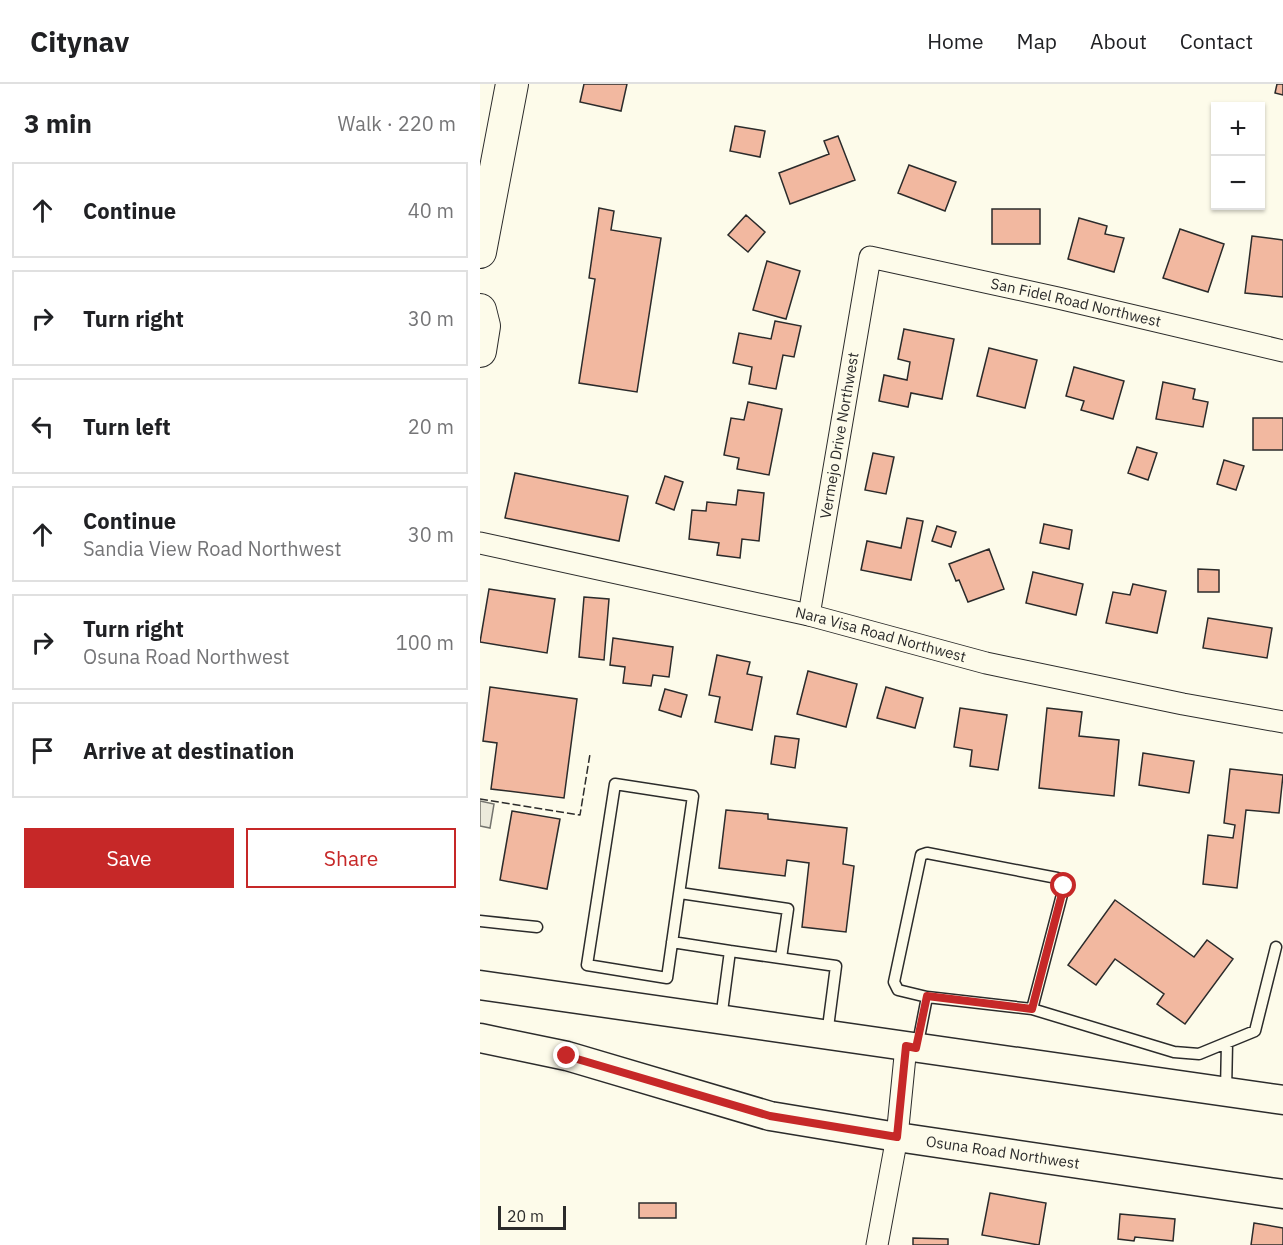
<!DOCTYPE html>
<html lang="en">
<head>
<meta charset="utf-8">
<style>
  body { margin:0; font-family:"IBM Plex Sans",sans-serif; background:#f2f2f2; color:#202124 }
  .controls { position:absolute; right:18px; top:18px; display:grid; overflow:hidden; border-radius:0px; box-shadow:0 2px 4px #0004 }
  .controls button { width:54px; height:54px; display:grid; place-items:center; padding:0; border:0; border-bottom:2px solid #e0e0e0; background:#fff; color:#202124; font:30px sans-serif }
  .scale { position:absolute; left:18px; bottom:15px; width:68px; box-sizing:border-box; padding-left:6px; border:3px solid #2b2b2b; border-top:0; font-size:16px; line-height:21px; white-space:nowrap; color:#2b2b2b; -webkit-text-stroke:4px #fdfbea; paint-order:stroke }
  .stop { position:absolute; width:18px; height:18px; margin:-14px; border:4px solid #c62828; border-radius:50%; background:#fff }
  .stop.end { background:#c62828; border-color:#fff; box-shadow:0 2px 6px #0008 }
  .list { margin:0; padding:0; list-style:none }
  h2 { display:flex; justify-content:space-between; align-items:center; height:78px; margin:0; padding:0 24px; font-size:26px }
  h2 small { font-size:20px; font-weight:400; color:#757577 }
  .list li { display:grid; grid-template-columns:39px 1fr auto; gap:18px; align-items:center; box-sizing:border-box; height:96px; margin:0 12px 12px; padding:0 12px; border:2px solid #e0e0e0; border-radius:0px }
  .list b { display:block; font-size:22px; white-space:nowrap }
  .list p { margin:0; font-size:20px; white-space:nowrap; color:#757577 }
  .list em { font-size:20px; font-style:normal; color:#757577 }
  .actions { display:flex; gap:12px; padding:18px 24px }
  .actions a { flex:1; padding:14px 0; border:2px solid #c62828; border-radius:0px; text-align:center; font-size:21px; color:#c62828 }
  .actions .main { background:#c62828; color:#fff }
  .icon { flex:none; width:33px; height:33px; fill:none; stroke:currentColor; stroke-width:2; stroke-linecap:round; stroke-linejoin:round }
  .map { position:relative; flex:none; width:803px; height:1161px; overflow:hidden }
  header { display:flex; align-items:center; gap:36px; box-sizing:border-box; height:84px; padding:0 30px; background:#fff; border-bottom:2px solid #e0e0e0 }
  header strong { font-size:28px }
  nav { display:flex; gap:33px; margin-inline-start:auto; font-size:21px }
  main { display:flex }
  aside { flex:1; background:#fff }
  .map>svg:first-child { display:block }
  .parking { fill:#eceadb; stroke:#74746e; stroke-width:1.5 }
  .building { fill:#f2b8a0; stroke:#2b2b2b; stroke-width:1.5 }
  .lines { fill:none; stroke-linecap:round; stroke-linejoin:round }
  .service-casing { stroke:#2b2b2b; stroke-width:13 }
  .minor-casing { stroke:#2b2b2b; stroke-width:23 }
  .secondary-casing { stroke:#2b2b2b; stroke-width:31 }
  .primary-casing { stroke:#2b2b2b; stroke-width:34 }
  .service { stroke:#fdfbea; stroke-width:10 }
  .minor { stroke:#fdfbea; stroke-width:21 }
  .secondary { stroke:#fdfbea; stroke-width:28 }
  .primary { stroke:#fdfbea; stroke-width:32 }
  .fence { stroke:#2b2b2b; stroke-width:1.5; stroke-dasharray:8 3; stroke-linecap:butt }
  .route { stroke:#c62828; stroke-width:8 }
  .labels { text-anchor:middle; stroke-width:4.5; stroke-linejoin:round; paint-order:stroke }
  .street-label { font-size:15px; fill:#2b2b2b; stroke:#fdfbea }
</style>
</head>
<body>
<header>
<strong>Citynav</strong>
<nav><a>Home</a><a>Map</a><a>About</a><a>Contact</a></nav>
</header>
<main>
<aside>
<h2>3 min<small>Walk · 220 m</small></h2>
<ul class="list">
<li><svg class="icon" aria-label="ahead" viewBox="0 0 24 24"><path d="M12 20V5M6 11l6-6 6 6"/></svg><div><b>Continue</b></div><em>40 m</em></li>
<li><svg class="icon" aria-label="right" viewBox="0 0 24 24"><path d="M7 20v-9h11M14 6l5 5-5 5"/></svg><div><b>Turn right</b></div><em>30 m</em></li>
<li><svg class="icon" aria-label="left" viewBox="0 0 24 24"><path d="M17 20v-9H6M10 6l-5 5 5 5"/></svg><div><b>Turn left</b></div><em>20 m</em></li>
<li><svg class="icon" aria-label="ahead" viewBox="0 0 24 24"><path d="M12 20V5M6 11l6-6 6 6"/></svg><div><b>Continue</b><p>Sandia View Road Northwest</p></div><em>30 m</em></li>
<li><svg class="icon" aria-label="right" viewBox="0 0 24 24"><path d="M7 20v-9h11M14 6l5 5-5 5"/></svg><div><b>Turn right</b><p>Osuna Road Northwest</p></div><em>100 m</em></li>
<li><svg class="icon" aria-label="arrive" viewBox="0 0 24 24"><path d="M6 21V4h12l-3 4 3 4H6"/></svg><div><b>Arrive at destination</b></div></li>
</ul>
<div class="actions"><a class="main">Save</a><a>Share</a></div>
</aside>
<div class="map">
<svg width="803" height="1161" viewBox="0 0 803 1161">
  <rect width="100%" height="100%" fill="#fdfbea"/>
  <path class="parking" d="M0,717L14,720L10,744L0,742Z"/>
  <path class="building" d="M104,0H147L141,27L100,18Z
    M797,0H803V11L795,9Z
    M255,42L285,47L280,73L250,67Z
    M358,52L375,96L310,120L299,89L349,70L344,57Z
    M429,81L476,98L465,127L418,109Z
    M119,124L134,127L131,146L181,154L157,308L99,299L115,195L109,194Z
    M512,125H560V160H512Z
    M266,131L285,148L268,168L248,151Z
    M599,134L627,142L625,150L644,154L634,188L588,175Z
    M700,145L744,160L728,208L683,194Z
    M772,152L803,156V213L765,209Z
    M287,177L320,187L306,235L273,226Z
    M295,237L321,242L314,273L303,271L296,305L269,300L272,283L253,279L259,249L291,255Z
    M424,245L474,255L462,315L431,309L428,323L399,317L404,291L427,296L430,278L418,275Z
    M509,264L557,276L545,324L497,312Z
    M594,283L644,297L633,335L601,326L604,317L586,312Z
    M683,298L715,305L713,315L728,318L723,343L676,335Z
    M268,318L302,325L289,391L257,385L259,374L244,371L251,334L264,336Z
    M773,334H803V366H773Z
    M657,363L677,369L668,396L648,389Z
    M393,369L414,373L406,410L385,406Z
    M744,376L764,382L756,406L737,400Z
    M35,389L148,412L139,457L25,434Z
    M185,392L203,398L194,426L176,419Z
    M258,406L284,409L279,457L262,455L260,474L237,471L239,459L209,455L212,426L226,427L227,418L256,421Z
    M427,434L443,437L431,496L381,486L387,457L421,464Z
    M564,440L592,446L589,465L560,459Z
    M457,442L476,448L471,463L452,457Z
    M509,465L524,505L488,518L479,496L476,497L469,480Z
    M718,485L739,486V508H718Z
    M553,488L603,500L596,531L546,519Z
    M653,500L686,507L677,549L626,539L633,508L650,511Z
    M9,505L75,515L67,569L0,558Z
    M104,513L129,515L124,576L99,573Z
    M728,534L792,544L787,574L723,564Z
    M133,554L193,563L189,593L173,591L171,602L143,599L145,583L130,581Z
    M237,571L270,578L267,590L282,593L272,646L235,638L240,613L229,611Z
    M328,587L377,600L366,643L317,630Z
    M10,603L97,615L84,714L11,705L17,659L3,657Z
    M406,603L443,614L435,644L397,634Z
    M185,605L207,611L201,633L179,626Z
    M480,624L527,631L518,686L490,682L492,666L474,663Z
    M567,624L602,628L599,652L639,656L634,712L559,704Z
    M295,652L319,655L315,684L291,680Z
    M663,669L714,677L709,709L659,701Z
    M750,685L803,691L799,729L766,726L757,804L723,800L728,751L753,754L755,741L744,739Z
    M246,726L288,730V735L367,744L363,780L374,782L366,848L322,843L329,779L307,776L305,792L239,784Z
    M32,727L80,735L67,805L20,796Z
    M635,816L714,873L727,856L753,875L705,940L677,920L684,910L635,875L616,901L588,881Z
    M510,1109L566,1119L559,1161L502,1151Z
    M159,1119H196V1134H159Z
    M640,1130L695,1135L693,1157L655,1153L654,1157L638,1155Z
    M774,1139L803,1144V1161H771Z
    M433,1154L468,1155V1161H433Z"/>
  <g class="lines">
    <defs>
      <path id="service" d="M135,700L213,712L187,894L107,881Z
        M200,809L308,825L301,874
        M0,837L57,843
        M192,858L250,867
        M552,925L584,803L577,794L447,769L441,771L414,898L418,906L447,913L552,925L694,968L719,970L775,947L796,863
        M241,935L250,867L356,882L347,951
        M437,964L447,913
        M746,1007L747,959"/>
      <g id="minor">
        <path id="s1" d="M0,459L329,531L506,579L703,620L803,638"/>
        <path id="s2" d="M329,531L390,173L578,214L803,267"/>
        <path d="M397,1161L417,1053L426,962"/>
      </g>
      <g id="secondary">
        <path d="M0,901L803,1016"/>
        <path id="s3" d="M0,954L87,972L290,1032L417,1053L803,1110"/>
      </g>
      <path id="primary" d="M0,168L32,0
        M0,226L4,242L0,267"/>
    </defs>
    <use href="#service" class="service-casing"/>
    <use href="#minor" class="minor-casing"/>
    <use href="#secondary" class="secondary-casing"/>
    <use href="#primary" class="primary-casing"/>
    <use href="#service" class="service"/>
    <use href="#minor" class="minor"/>
    <use href="#secondary" class="secondary"/>
    <use href="#primary" class="primary"/>
    <path class="fence" d="M0,715L100,731L110,670"/>
  </g>
  <g class="lines">
    <path class="route" d="M87,972L290,1032L417,1053L426,962L436,964L447,912L552,925L584,802"/>
  </g>
  <g class="labels">
    <g class="street-label">
      <text dy="5" stroke="none"><textPath href="#s2" startOffset="574">San Fidel Road Northwest</textPath></text>
      <text dy="5" stroke="none"><textPath href="#s2" startOffset="182">Vermejo Drive Northwest</textPath></text>
      <text dy="5" stroke="none"><textPath href="#s1" startOffset="411">Nara Visa Road Northwest</textPath></text>
      <text dy="5" stroke="none"><textPath href="#s3" startOffset="536">Osuna Road Northwest</textPath></text>
    </g>
  </g>
</svg>
<div class="controls">
<button>+</button>
<button>−</button>
</div>
<div class="scale">20 m</div>
<div class="stop" style="left:584px;top:802px"></div>
<div class="stop end" style="left:87px;top:972px"></div>
</div>
</main>
</body>
</html>
